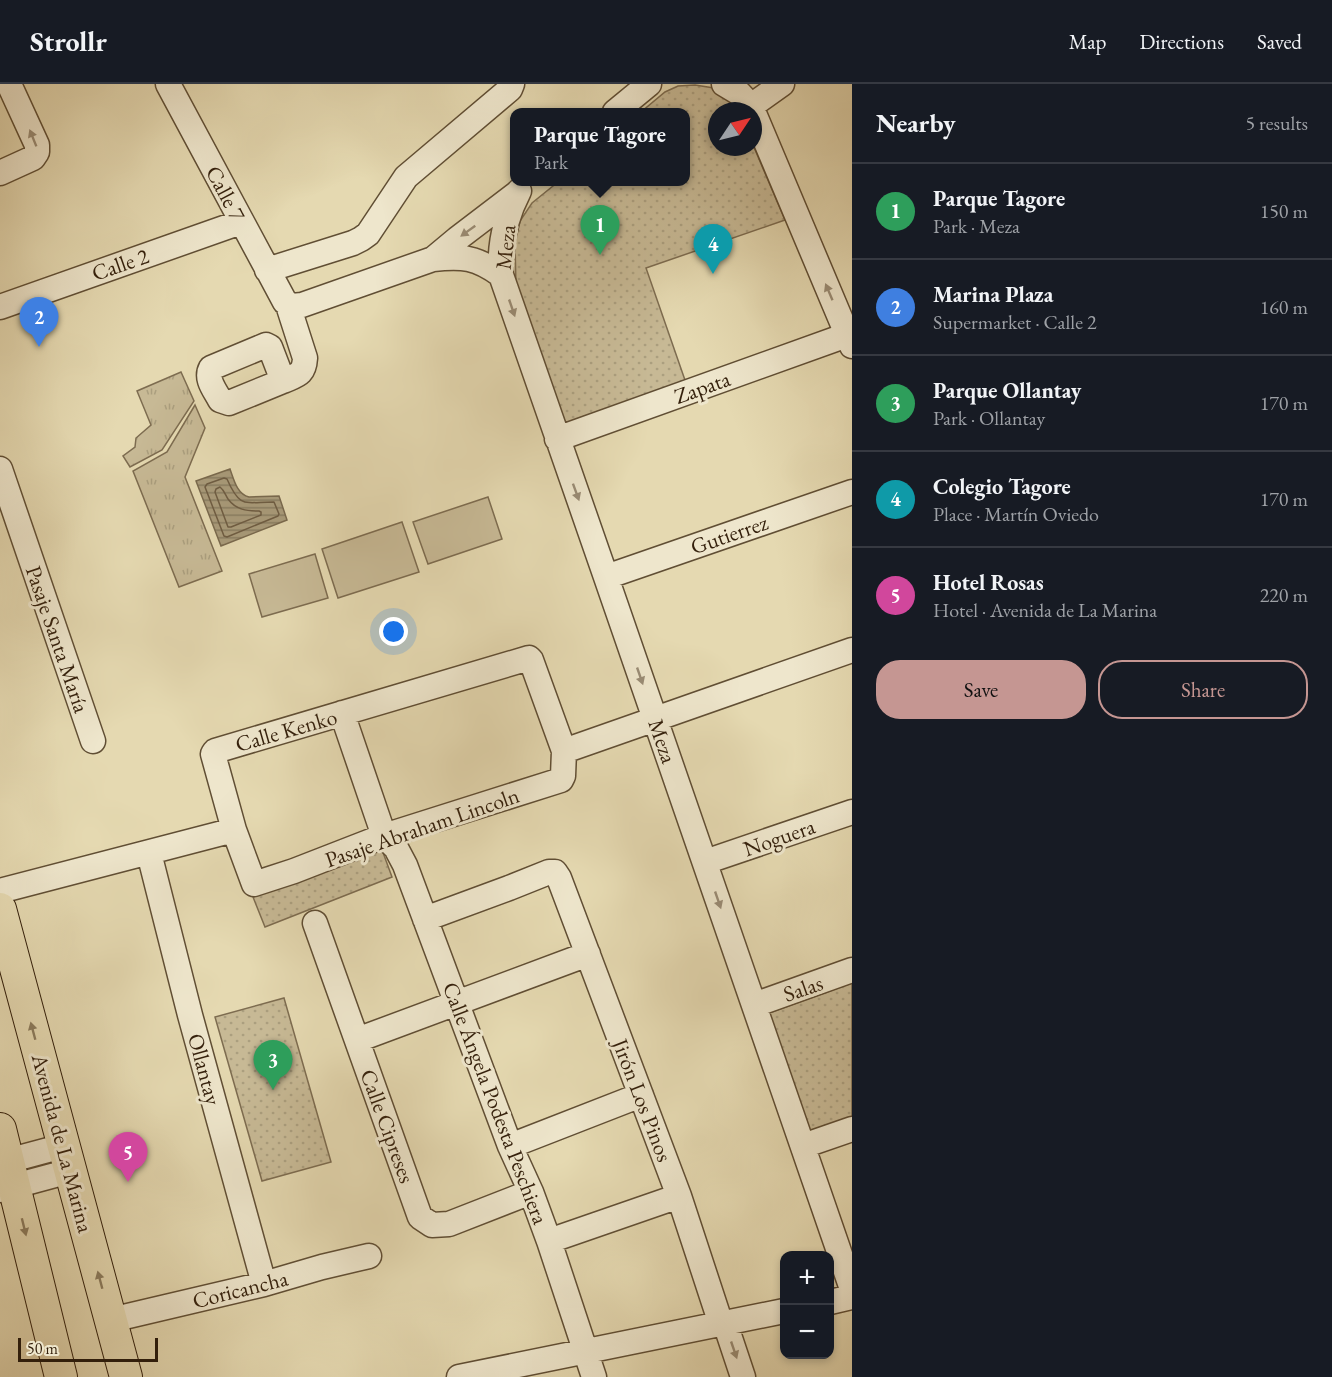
<!DOCTYPE html>
<html lang="en">
<head>
<meta charset="utf-8">
<style>
  body { margin:0; font-family:"EB Garamond",serif; background:#20242c; color:#f1f3f6 }
  .controls { position:absolute; right:18px; bottom:18px; display:grid; overflow:hidden; border-radius:12px; box-shadow:0 3px 9px #0003 }
  .controls button { width:54px; height:54px; display:grid; place-items:center; padding:0; border:0; border-bottom:2px solid #363941; background:#171b24; color:#f1f3f6; font:30px sans-serif }
  .compass { position:absolute; left:708px; top:18px; width:54px; height:54px; border-radius:50%; background:#171b24; box-shadow:0 3px 9px #0003; rotate:55deg }
  .scale { position:absolute; left:18px; bottom:15px; width:140px; box-sizing:border-box; padding-left:6px; border:3px solid #331f0b; border-top:0; font-size:16px; line-height:21px; white-space:nowrap; color:#331f0b; -webkit-text-stroke:4px #eee6cc; paint-order:stroke }
  .you { position:absolute; left:394px; top:548px; width:21px; height:21px; margin:-15px; border:4px solid #fff; border-radius:50%; background:#1a73e8; box-shadow:0 0 0 9px #1a73e833 }
  .badge { display:grid; place-items:center; width:39px; height:39px; border-radius:50%; background:#c59692; color:#fff; font-size:20px; font-weight:700 }
  .pin { position:absolute; translate:-50% -50px; filter:drop-shadow(0 2px 3px #0008) }
  .pin::after { content:''; position:absolute; top:32px; width:21px; height:18px; background:inherit; clip-path:polygon(0 0,100% 0,50% 100%) }
  .popup { position:absolute; left:510px; top:24px; width:180px; height:78px; box-sizing:border-box; display:grid; place-content:center; border-radius:12px; background:#171b24; filter:drop-shadow(0 2px 4px #0005); font-size:20px; white-space:nowrap; color:#9ea1a6 }
  .popup b { font-size:22px; color:#f1f3f6 }
  .popup::after { content:''; position:absolute; left:50%; top:100%; margin-left:-12px; border:12px solid transparent; border-top-color:#171b24 }
  .list { margin:0; padding:0; list-style:none }
  h2 { display:flex; justify-content:space-between; align-items:center; height:78px; margin:0; padding:0 24px; font-size:26px }
  h2 small { font-size:20px; font-weight:400; color:#9ea1a6 }
  .list li { display:grid; grid-template-columns:39px 1fr auto; gap:18px; align-items:center; box-sizing:border-box; height:96px; padding:0 24px; border-top:2px solid #363941 }
  .list b { display:block; font-size:22px; white-space:nowrap }
  .list p { margin:0; font-size:20px; white-space:nowrap; color:#9ea1a6 }
  .list em { font-size:20px; font-style:normal; color:#9ea1a6 }
  .actions { display:flex; gap:12px; padding:18px 24px }
  .actions a { flex:1; padding:14px 0; border:2px solid #c59692; border-radius:24px; text-align:center; font-size:21px; color:#c59692 }
  .actions .main { background:#c59692; color:#111 }
  .map { position:relative; flex:none; width:852px; height:1293px; overflow:hidden }
  header { display:flex; align-items:center; gap:36px; box-sizing:border-box; height:84px; padding:0 30px; background:#171b24; border-bottom:2px solid #363941 }
  header strong { font-size:28px }
  nav { display:flex; gap:33px; margin-inline-start:auto; font-size:21px }
  main { display:flex }
  aside { flex:1; background:#171b24 }
  .map>svg:first-child { display:block }
  .grass { fill:url(#grass-tufts); stroke:#7d6c50; stroke-width:1.5 }
  .park { fill:url(#park-dots); stroke:#7d6c50; stroke-width:1.5 }
  .garden { fill:#c7b995; stroke:#7d6c50; stroke-width:1.5 }
  .water { fill:url(#water-rules); stroke:#79694d; stroke-width:1.5 }
  .lines { fill:none; stroke-linecap:round; stroke-linejoin:round }
  .shore { stroke:#6e5c42; stroke-width:1.5 }
  .minor-casing { stroke:#604e34; stroke-width:27 }
  .major-casing { stroke:#331f0b; stroke-width:34 }
  .minor { stroke:#eee6cc; stroke-width:24 }
  .major { stroke:#e5d9b1; stroke-width:32 }
  .oneway { fill:#9a8c75 }
  .oneway2 { fill:#8c7c5e }
  .labels { text-anchor:middle; stroke-width:6; stroke-linejoin:round; paint-order:stroke }
  .street-label { font-size:22px; fill:#331f0b; stroke:#eee6cc }
</style>
</head>
<body>
<header>
<strong>Strollr</strong>
<nav><a>Map</a><a>Directions</a><a>Saved</a></nav>
</header>
<main>
<div class="map">
<svg width="852" height="1293" viewBox="0 0 852 1293">
  <defs>
    <pattern id="grass-tufts" width="24" height="20" patternUnits="userSpaceOnUse" patternTransform="scale(1.5)"><rect width="24" height="20" fill="#c7b995"/><path d="M3 7l-1-3M5 7V3M7 7l1-3M15 17l-1-3M17 17v-4M19 17l1-3" fill="none" stroke="#ab9f7f"/></pattern>
    <pattern id="park-dots" width="8" height="8" patternUnits="userSpaceOnUse" patternTransform="scale(1.5)"><rect width="8" height="8" fill="#c7b995"/><path d="M2 2h.1M6 6h.1" fill="none" stroke="#ab9f7f" stroke-width="1.8" stroke-linecap="round"/></pattern>
    <pattern id="water-rules" width="6" height="5" patternUnits="userSpaceOnUse" patternTransform="scale(1.5)"><rect width="6" height="5" fill="#a89a79"/><path d="M0 2.5h6" fill="none" stroke="#897d61"/></pattern>
  </defs>
  <rect width="100%" height="100%" fill="#e5d9b1"/>
  <filter id="stains"><feTurbulence type="fractalNoise" baseFrequency=".00333" numOctaves="4"/><feColorMatrix values="0 0 0 0 .2 0 0 0 0 .09 0 0 0 0 .02 0 0 0 .5 -.17"/></filter>
  <radialGradient id="worn" r=".72"><stop offset=".6" stop-color="#630" stop-opacity="0"/><stop offset="1" stop-color="#630" stop-opacity=".3"/></radialGradient>
  <path class="grass" d="M181,288L194,317L162,366L130,383L123,372L135,363L136,354L151,341L137,307Z
    M195,321L205,344L185,393L222,487L179,503L133,387L167,368Z"/>
  <path class="park" d="M695,1L714,4L738,24L739,27H717V63H753V61L785,136L646,184L686,299L561,341L516,202L515,160L520,137L532,119L558,98H686V28H641L665,8L678,2Z
    M381,763L392,793L265,843L253,813Z
    M852,899V1036L811,1050L769,929Z
    M284,914L331,1078L262,1097L215,933Z"/>
  <path class="garden" d="M488,413L502,455L428,480L413,438Z
    M402,438L419,488L338,514L322,465Z
    M315,470L328,514L262,533L249,490Z"/>
  <path class="water" d="M230,385C234,396 237,410 249,413L279,412L287,436L221,462L196,397Z"/>
  <g class="lines">
    <path class="shore" d="M224,394L227,395C240,425 245,418 274,418L279,430L278,432L227,453L224,452L205,403L207,400Z
      M220,403C224,406 225,410 228,415C236,426 247,427 259,427L261,428V431L231,443H228L215,408L216,405Z"/>
    <defs>
      <path id="minor" d="M168,0L285,218L292,222L302,221L433,175L457,155L516,110
        M724,0L739,9L751,22L782,0
        M753,27L852,262
        M615,28L649,0
        M0,89L33,74L37,68V61L9,0
        M519,107C505,134 499,162 501,191L606,493L852,1205
        M433,175C463,172 476,173 501,191
        M267,186L353,159L361,155L368,150L406,93L510,5L512,0
        M0,223L241,138
        M266,261L270,263L283,297L229,319L220,316C215,306 205,295 211,284Z
        M283,297C297,291 304,291 305,274L288,221
        M557,355L847,251
        M0,385L93,657
        M606,493L852,408
        M529,574L531,576L564,667L563,692L561,696L384,752L294,787L254,800L234,746L213,670L215,667Z
        M342,629L384,752L396,764L405,781L510,1062L531,1108L549,1157L594,1293
        M564,667L852,566
        M149,769L190,931L264,1200
        M705,778L852,728
        M0,807L234,746
        M425,835L509,804L549,788H555L559,794L679,1112L721,1240
        M315,839L420,1133L432,1141L449,1140L531,1108
        M754,921L852,886
        M357,956L588,870
        M510,1062L641,1011
        M803,1062L852,1045
        M0,1079L63,1062
        M0,1106L70,1087
        M549,1157L679,1112
        M830,1218L852,1213
        M111,1236L264,1200L322,1183L369,1172
        M725,1239L743,1293
        M459,1293L784,1227"/>
      <path id="major" d="M0,825L126,1293
        M0,1045L61,1293"/>
    </defs>
    <use href="#minor" class="minor-casing"/>
    <use href="#major" class="major-casing"/>
    <use href="#minor" class="minor"/>
    <use href="#major" class="major"/>
  </g>
  <defs><path id="oneway-solid" d="M-6-.8H1V-3.2L6.5 0L1 3.2V.8H-6Z" transform="scale(1.5)"/></defs>
  <g class="oneway">
    <use href="#oneway-solid" transform="translate(33 54) rotate(-112)"/>
    <use href="#oneway-solid" transform="translate(468 147) rotate(144)"/>
    <use href="#oneway-solid" transform="translate(829 208) rotate(-113)"/>
    <use href="#oneway-solid" transform="translate(512 224) rotate(71)"/>
    <use href="#oneway-solid" transform="translate(576 408) rotate(70)"/>
    <use href="#oneway-solid" transform="translate(640 592) rotate(71)"/>
    <use href="#oneway-solid" transform="translate(718 816) rotate(71)"/>
    <use href="#oneway-solid" transform="translate(734 1266) rotate(71)"/>
  </g>
  <g class="oneway2">
    <use href="#oneway-solid" transform="translate(33 947) rotate(-105)"/>
    <use href="#oneway-solid" transform="translate(24 1143) rotate(76)"/>
    <use href="#oneway-solid" transform="translate(100 1196) rotate(-105)"/>
  </g>
  <g class="labels">
    <g class="street-label">
      <text transform="translate(226 109) rotate(62)" y="8">Calle 7</text>
      <text transform="translate(505 163) rotate(-84)" y="8">Meza</text>
      <text transform="translate(120 180) rotate(-19)" y="8">Calle 2</text>
      <text transform="translate(702 303) rotate(-20)" y="8">Zapata</text>
      <text transform="translate(729 450) rotate(-19)" y="8">Gutierrez</text>
      <text transform="translate(58 555) rotate(71)" y="8">Pasaje Santa María</text>
      <text transform="translate(286 646) rotate(-16)" y="8">Calle Kenko</text>
      <text transform="translate(663 657) rotate(71)" y="8">Meza</text>
      <text transform="translate(422 743) rotate(-19)" y="8">Pasaje Abraham Lincoln</text>
      <text transform="translate(779 753) rotate(-19)" y="8">Noguera</text>
      <text transform="translate(803 904) rotate(-19)" y="8">Salas</text>
      <text transform="translate(205 985) rotate(75)" y="8">Ollantay</text>
      <text transform="translate(643 1016) rotate(69)" y="8">Jirón Los Pinos</text>
      <text transform="translate(496 1019) rotate(69)" y="8">Calle Ángela Podesta Peschiera</text>
      <text transform="translate(388 1042) rotate(70)" y="8">Calle Cipreses</text>
      <text transform="translate(63 1059) rotate(75)" y="8">Avenida de La Marina</text>
      <text transform="translate(240 1205) rotate(-14)" y="8">Coricancha</text>
    </g>
  </g>
  <rect width="100%" height="100%" filter="url(#stains)"/>
  <rect width="100%" height="100%" fill="url(#worn)"/>
</svg>
<div class="controls">
<button>+</button>
<button>−</button>
</div>
<svg class="compass" viewBox="-18 -18 36 36"><path d="M0-13l5 13h-10z" fill="#e53935"/><path d="M0 13l5-13h-10z" fill="#9ea1a6"/></svg>
<div class="scale">50 m</div>
<div class="you"></div>
<div class="pin badge" style="left:600px;top:171px;background:#2e9e5b">1</div>
<div class="popup"><b>Parque Tagore</b>Park</div>
<div class="pin badge" style="left:39px;top:263px;background:#3f7fe0">2</div>
<div class="pin badge" style="left:273px;top:1006px;background:#2e9e5b">3</div>
<div class="pin badge" style="left:713px;top:190px;background:#0f9aa8">4</div>
<div class="pin badge" style="left:128px;top:1098px;background:#d1479c">5</div>
</div>
<aside>
<h2>Nearby<small>5 results</small></h2>
<ul class="list">
<li><span class="badge" style="background:#2e9e5b">1</span><div><b>Parque Tagore</b><p>Park · Meza</p></div><em>150 m</em></li>
<li><span class="badge" style="background:#3f7fe0">2</span><div><b>Marina Plaza</b><p>Supermarket · Calle 2</p></div><em>160 m</em></li>
<li><span class="badge" style="background:#2e9e5b">3</span><div><b>Parque Ollantay</b><p>Park · Ollantay</p></div><em>170 m</em></li>
<li><span class="badge" style="background:#0f9aa8">4</span><div><b>Colegio Tagore</b><p>Place · Martín Oviedo</p></div><em>170 m</em></li>
<li><span class="badge" style="background:#d1479c">5</span><div><b>Hotel Rosas</b><p>Hotel · Avenida de La Marina</p></div><em>220 m</em></li>
</ul>
<div class="actions"><a class="main">Save</a><a>Share</a></div>
</aside>
</main>
</body>
</html>
